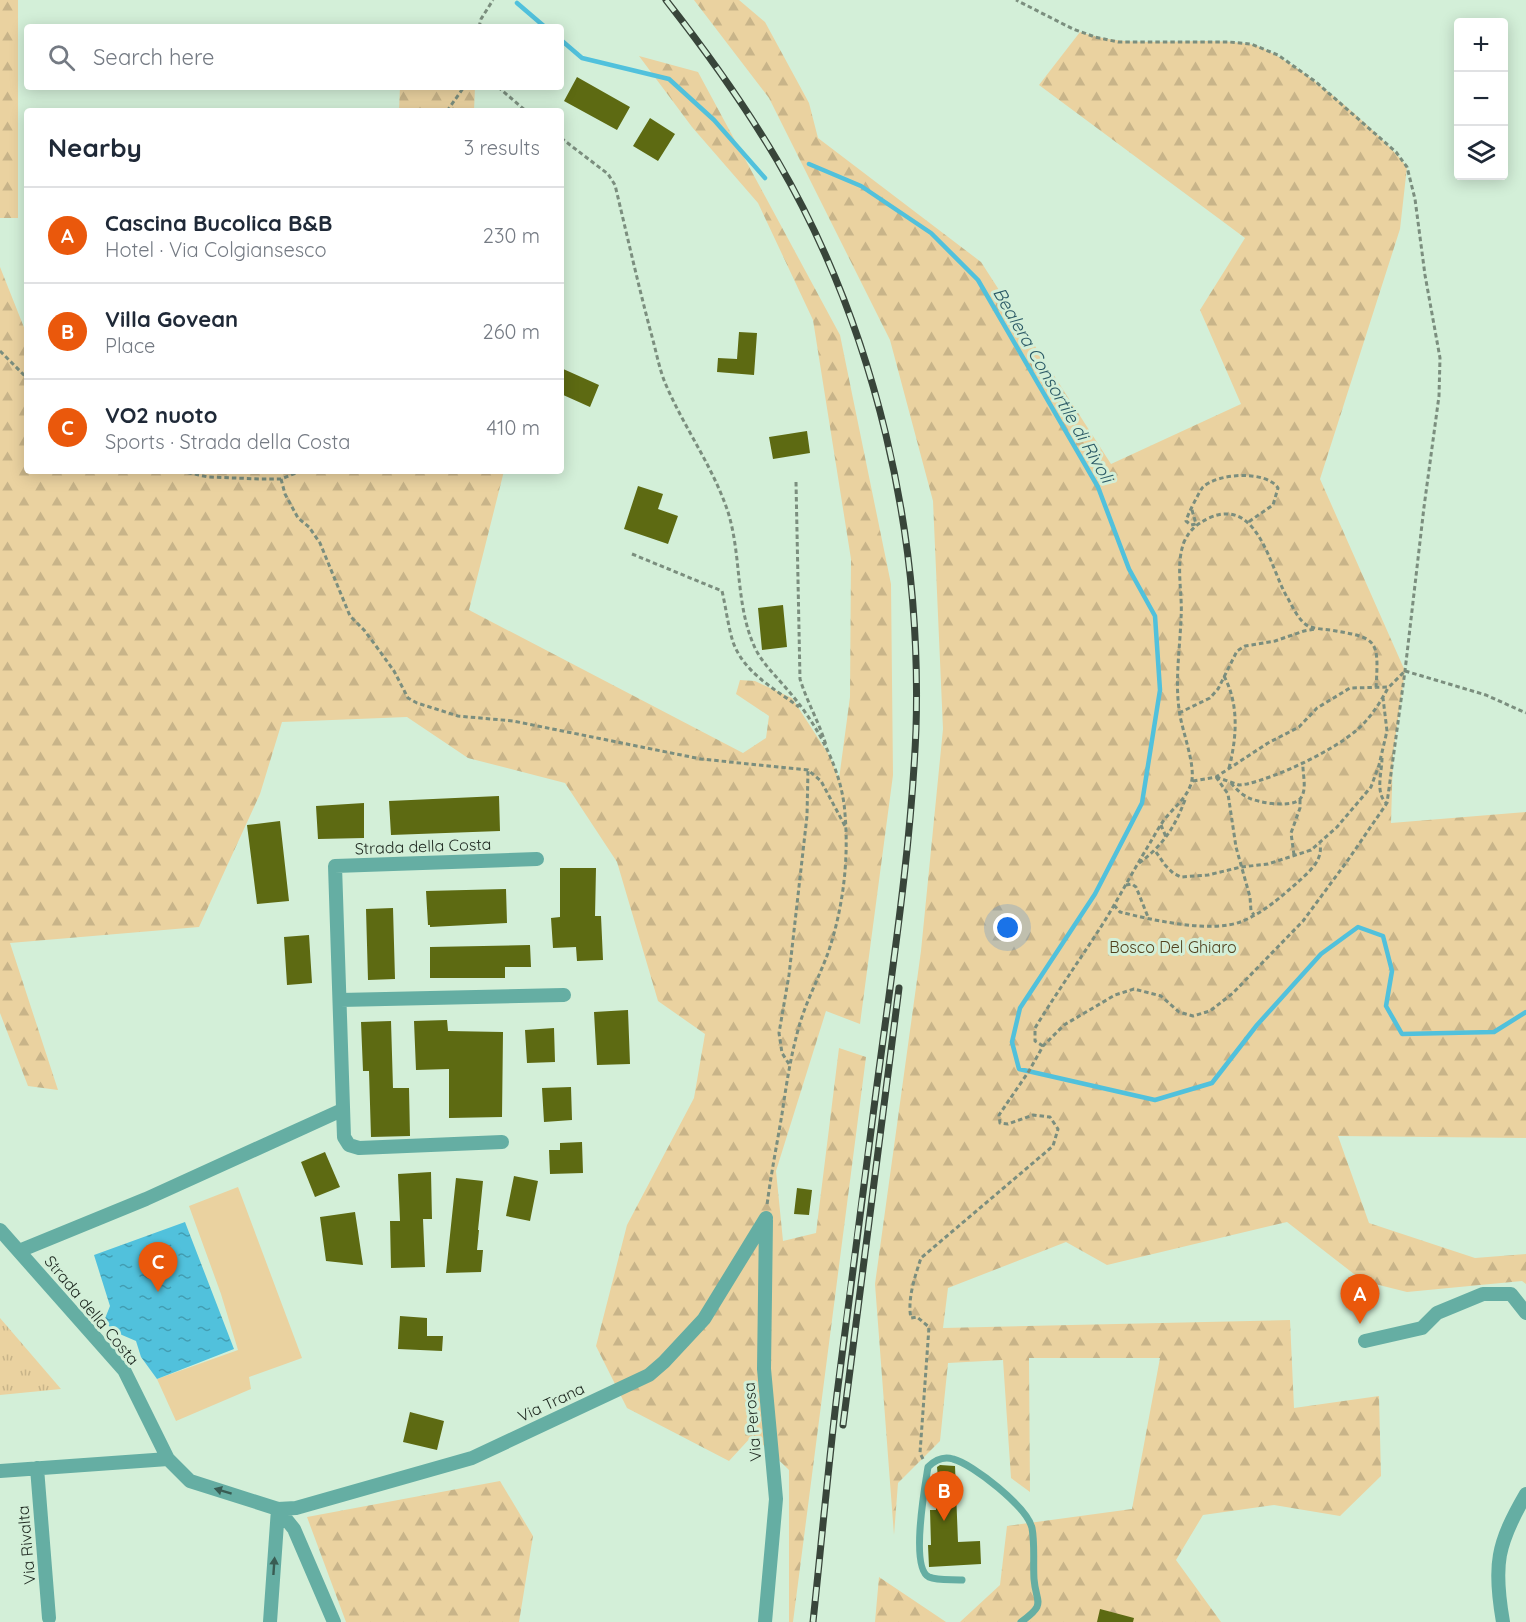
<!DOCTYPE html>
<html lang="en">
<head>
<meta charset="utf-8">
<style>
  body { margin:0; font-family:Quicksand,sans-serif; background:#f2f2f3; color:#1f2937 }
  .controls { position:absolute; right:18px; top:18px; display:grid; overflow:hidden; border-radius:6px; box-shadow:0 3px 15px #0003 }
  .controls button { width:54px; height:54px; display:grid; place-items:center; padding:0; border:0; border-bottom:2px solid #e0e1e3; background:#fff; color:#1f2937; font:30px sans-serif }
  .you { position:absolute; left:1008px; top:928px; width:21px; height:21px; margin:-15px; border:4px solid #fff; border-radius:50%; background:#1a73e8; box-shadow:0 0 0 9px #1a73e833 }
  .badge { display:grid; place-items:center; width:39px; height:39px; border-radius:50%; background:#ea580c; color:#fff; font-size:20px; font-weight:700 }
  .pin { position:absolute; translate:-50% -50px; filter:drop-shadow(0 2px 3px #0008) }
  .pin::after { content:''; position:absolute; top:32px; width:21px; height:18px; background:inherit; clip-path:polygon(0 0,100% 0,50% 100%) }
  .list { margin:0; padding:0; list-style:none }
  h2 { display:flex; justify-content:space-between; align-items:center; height:78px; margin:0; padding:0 24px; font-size:26px }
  h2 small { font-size:20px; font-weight:400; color:#747a83 }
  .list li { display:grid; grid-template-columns:39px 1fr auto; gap:18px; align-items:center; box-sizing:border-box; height:96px; padding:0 24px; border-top:2px solid #e0e1e3 }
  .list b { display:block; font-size:22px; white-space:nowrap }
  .list p { margin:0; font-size:20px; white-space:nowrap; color:#747a83 }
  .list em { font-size:20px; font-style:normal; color:#747a83 }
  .icon { flex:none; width:33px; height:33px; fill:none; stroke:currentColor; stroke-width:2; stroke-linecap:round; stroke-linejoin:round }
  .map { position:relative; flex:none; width:1526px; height:1622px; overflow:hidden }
  .search { position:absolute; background:#fff; box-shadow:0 3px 15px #0003; left:24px; top:24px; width:540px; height:66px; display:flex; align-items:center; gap:15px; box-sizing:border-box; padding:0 21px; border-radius:6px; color:#747a83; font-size:22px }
  .panel { position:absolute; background:#fff; box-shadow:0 3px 15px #0003; left:24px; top:108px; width:540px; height:366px; border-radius:6px }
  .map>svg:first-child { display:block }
  .forest { fill:url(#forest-firs) }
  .park { fill:url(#park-tufts) }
  .garden { fill:#ead2a0 }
  .water { fill:url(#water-ripples) }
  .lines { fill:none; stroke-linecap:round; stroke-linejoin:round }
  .stream { stroke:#51c1dc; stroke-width:4.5 }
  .building { fill:#5d6a12 }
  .path { stroke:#7b8e7e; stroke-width:3; stroke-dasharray:4.5 3; stroke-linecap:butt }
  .lane { stroke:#65aea3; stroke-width:7 }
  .street { stroke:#65aea3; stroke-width:14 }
  .rail-casing { stroke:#38453a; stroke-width:7 }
  .rail { stroke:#d3efd8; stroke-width:4.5; stroke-dasharray:14; stroke-linecap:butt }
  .oneway { fill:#395c53 }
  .labels { text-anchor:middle; stroke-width:6; stroke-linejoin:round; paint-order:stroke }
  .street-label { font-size:16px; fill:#1c261e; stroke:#d3efd8 }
  .park-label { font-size:16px; fill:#51411e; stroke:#d3efd8 }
  .water-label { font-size:18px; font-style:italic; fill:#2b5a66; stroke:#d3efd8 }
</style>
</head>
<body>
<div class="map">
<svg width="1526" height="1622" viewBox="0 0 1526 1622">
  <defs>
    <pattern id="forest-firs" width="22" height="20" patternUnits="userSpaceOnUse" patternTransform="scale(1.5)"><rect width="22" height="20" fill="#ead2a0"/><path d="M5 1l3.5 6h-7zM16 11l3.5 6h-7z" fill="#c8b489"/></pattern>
    <pattern id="park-tufts" width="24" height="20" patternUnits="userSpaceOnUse" patternTransform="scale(1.5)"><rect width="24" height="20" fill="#ead2a0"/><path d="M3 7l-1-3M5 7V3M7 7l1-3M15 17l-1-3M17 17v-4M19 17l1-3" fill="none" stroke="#c8b489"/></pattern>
    <pattern id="water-ripples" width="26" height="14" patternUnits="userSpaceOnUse" patternTransform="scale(1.5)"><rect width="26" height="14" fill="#51c1dc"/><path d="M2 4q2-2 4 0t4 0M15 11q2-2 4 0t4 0" fill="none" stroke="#429db2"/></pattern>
  </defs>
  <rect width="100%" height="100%" fill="#d3efd8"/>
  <path class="forest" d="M0,0H18V218H0Z
    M694,0H739L765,22L809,103L818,138L981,262L1111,464L1241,404L1200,310L1245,238L1039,85L1080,32C1135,51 1193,35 1249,44C1286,50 1384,135 1407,167L1400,229L1320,479L1405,671L1393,754L1391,823L1526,812V1138L1338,1136L1369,1223L1475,1258L1526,1254V1284L1522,1281L1407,1292L1363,1281L1287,1222L1107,1265L1066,1242L948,1288L943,1328L1290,1320L1294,1408L1379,1396L1381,1476L1340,1516L1274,1505L1203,1515L1176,1560L1221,1622H960L1000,1585L1007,1526L1132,1509L1160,1358H1029L1030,1492L1011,1478L1003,1360L948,1363L940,1441L898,1483L894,1535L875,1284L921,951L943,729L933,501L890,340L769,98Z
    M639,56L698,72L840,335L891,584L893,775L860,1024L826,1011L776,1171L783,1241L816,1233L839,1048L866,1057L793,1622H789V1470L753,1435L729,1461L627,1408L596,1346L627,1225L694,1098L705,1034L658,1001L617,862L565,783L468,758L407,717L282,722L260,794L199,927L10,943L58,1090L28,1086L0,1013V267L27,335V471H504L469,610L743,753L766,738L769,716L736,694L740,680L755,681L792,698L829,755L839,779L850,697L851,559L813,320L758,203L692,127Z
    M400,87H475L474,111H399Z
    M500,1481L533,1536L519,1622H346L307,1517Z
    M879,1577L946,1622H875Z"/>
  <path class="park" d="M0,1318L61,1389L0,1395Z"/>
  <path class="garden" d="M238,1187L302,1358L249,1377L251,1389L176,1421L157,1379L238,1350L221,1294L189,1206Z"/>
  <path class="water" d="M185,1222L234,1349L157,1379L141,1357L136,1341L115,1332L104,1321L110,1306L94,1255Z"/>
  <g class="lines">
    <path class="stream" d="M517,3L545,27
      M561,40L582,58L669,79L714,120L765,178
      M809,164L861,186L931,233L978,280L1098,487L1129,569L1155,616L1160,690L1142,803L1095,894L1020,1008L1012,1042L1019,1069L1155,1100L1212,1083L1257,1025L1321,954L1358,927L1383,936L1392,971L1386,1006L1402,1034L1494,1032L1526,1012"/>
  </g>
  <path class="building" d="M577,77L630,107L617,130L564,101Z
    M650,118L675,134L658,161L633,146Z
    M739,332L757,333L754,375L717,372L718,358L737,359Z
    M561,368L599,385L590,407L561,394Z
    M807,431L810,453L773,459L769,437Z
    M638,486L663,494L658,509L678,516L668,544L624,529Z
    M783,605L787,647L762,650L758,608Z
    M499,796L500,831L391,835L389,801Z
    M364,803V838L318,839L316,806Z
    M280,821L289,901L257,904L247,825Z
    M560,868H596L595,916H601L603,960L577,961L576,947L553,948L551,918L560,917Z
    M506,889L507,923L430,927V925H428L426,891Z
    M393,908L395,979L368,980L366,909Z
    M309,935L312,983L287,985L284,937Z
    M530,945L531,967H505V978H430V947Z
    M628,1010L630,1064L597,1065L594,1012Z
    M447,1020L448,1031L503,1032L502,1117L449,1118V1069L416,1070L414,1021Z
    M391,1021L393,1088H409L410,1136L371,1137L369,1071H363L361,1022Z
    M554,1028L555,1062L527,1063L525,1030Z
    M571,1087L572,1120L544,1122L542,1088Z
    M582,1142L583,1173L550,1174L549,1150H560V1143Z
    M325,1152L340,1187L315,1197L301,1162Z
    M431,1172L432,1219H423L425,1267L391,1268L390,1221H400L398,1174Z
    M514,1176L538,1181L530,1221L506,1216Z
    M456,1178L483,1181L478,1230H479L477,1250H483L481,1272L446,1273Z
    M797,1188L812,1190L809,1215L794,1214Z
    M355,1212L363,1265L326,1261L320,1217Z
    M400,1316L427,1318V1336H443L442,1351L398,1349Z
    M410,1412L444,1421L437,1450L403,1442Z
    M940,1465L955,1466L958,1542L980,1541L981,1564L929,1567L928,1545H931L930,1510H936L935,1478H938L937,1467Z
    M1100,1609L1134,1618L1133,1622H1097Z"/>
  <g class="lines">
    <path class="path" d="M479,27L481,19L493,0
      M498,87L526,111
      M447,111L464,87
      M561,138L608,174L615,185C627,235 638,284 651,333C656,350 659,369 666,385C685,429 713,467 728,512C742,557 735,607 756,650C764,665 775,675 786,688C816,722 842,768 845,814C849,860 843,909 828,953C818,980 804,1005 797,1034C790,1060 786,1087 782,1114C777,1144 771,1174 767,1205
      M0,351L27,378
      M180,471L208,477L261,479H281L301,471
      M281,479L285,494L298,518L309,527L320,543L350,616L364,630L376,646L394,671L408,698L417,703L458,716L513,721L701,759L808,770L821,781L845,826
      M796,482L800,679C807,702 819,722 826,745
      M1192,510L1196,524L1191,525L1186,521C1187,516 1200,490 1203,487C1218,473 1266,470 1278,488L1273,505L1247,523
      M632,554L722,591C726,608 728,626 733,642C744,673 775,689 799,707
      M1405,671L1486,695L1526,713
      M1224,676C1239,704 1237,737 1229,768
      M1179,713L1210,698L1218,689L1237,651L1245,646L1275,641L1304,631L1315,629
      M1382,758C1382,772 1375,792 1386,803
      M1216,777L1239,785L1247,784C1280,776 1333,751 1358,729C1371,717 1380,703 1388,688
      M1216,777L1228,794L1236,847L1250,897L1251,911L1254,915
      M1193,781L1216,777L1268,743L1299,727L1317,708L1350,688L1389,687L1404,672
      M1231,783C1236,789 1242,795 1249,798C1259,803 1293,808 1300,799C1308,790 1302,773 1303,762
      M1161,825L1166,837
      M1156,852L1165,865L1173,873L1181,877L1208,875L1241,867L1268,864L1311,850L1337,827L1371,787L1379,765L1387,731L1383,698
      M1294,855L1291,833L1300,808V800
      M1139,863C1164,845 1176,825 1186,797
      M1126,885L1132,884L1136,887L1148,917
      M1114,905L1120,912C1152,920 1212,934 1243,921C1264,912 1281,897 1299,881C1310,871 1323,860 1320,844
      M1043,1046L1035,1041V1028C1057,992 1081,958 1104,922C1120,896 1134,869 1150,843C1154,836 1159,827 1164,820C1173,808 1186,799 1191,784C1197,767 1181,729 1179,709C1175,679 1180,648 1181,618C1183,594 1175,566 1184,542C1190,529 1197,524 1209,518C1258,496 1270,568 1287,597C1293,607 1298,620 1308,626C1315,629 1323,629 1330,630C1378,638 1379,639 1376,688
      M789,1064L782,1053L779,1033L789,975L807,816L808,770
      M923,1459L920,1453L929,1327L917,1317L911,1318C907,1300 915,1276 921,1258L1053,1146L1058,1129L1050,1117L1033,1115L1008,1124L1000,1123L999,1115L1029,1071L1043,1046L1064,1025L1115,995L1134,989L1161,996L1179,1012L1193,1016L1210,1011L1233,993L1303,921L1348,860L1387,803L1405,671L1424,507L1439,396L1440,358L1425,275L1415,199L1407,167L1396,152L1316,82L1278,55L1251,44L1229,42H1118L1095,37L1073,29L1016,0"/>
    <path class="lane" d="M962,1580C953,1579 938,1581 929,1577C910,1568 925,1486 928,1467C935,1460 943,1456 953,1459C973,1464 1027,1507 1032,1528C1035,1544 1033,1562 1034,1579C1036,1604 1047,1603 1021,1622"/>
    <path class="street" d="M340,1000L564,995
      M502,1142L359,1148L349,1145L344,1137L335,866L537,859
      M0,1230L124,1370L168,1459L190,1481L278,1509L294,1529L334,1622
      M19,1251L146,1199L342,1110
      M1365,1341L1422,1328L1437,1313L1483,1294H1511L1526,1313
      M37,1468L49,1618
      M0,1471L168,1459
      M278,1509L296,1508L472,1458L649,1375L664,1362L704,1319L766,1218
      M270,1622L278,1509
      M765,1622L776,1499L764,1369L766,1220
      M1503,1622C1493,1565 1497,1544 1526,1494"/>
    <defs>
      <path id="rail" d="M666,0C706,51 744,104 777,160C876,330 922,533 916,729C911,853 891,977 875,1100C862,1198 849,1296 837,1394C828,1470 821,1546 813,1622
        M843,1425L899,988"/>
    </defs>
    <use href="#rail" class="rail-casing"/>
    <use href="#rail" class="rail"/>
  </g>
  <defs><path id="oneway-solid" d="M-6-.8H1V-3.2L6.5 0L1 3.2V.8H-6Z" transform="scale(1.5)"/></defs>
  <g class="oneway">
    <use href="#oneway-solid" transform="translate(223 1491) rotate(-163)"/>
    <use href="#oneway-solid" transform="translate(274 1566) rotate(-86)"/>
  </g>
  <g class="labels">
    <g class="street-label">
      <text transform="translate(423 846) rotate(-2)" y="6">Strada della Costa</text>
      <text transform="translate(92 1310) rotate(50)" y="6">Strada della Costa</text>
      <text transform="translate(551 1402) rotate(-25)" y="6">Via Trana</text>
      <text transform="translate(752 1422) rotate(-95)" y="6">Via Perosa</text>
      <text transform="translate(26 1545) rotate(-95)" y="6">Via Rivalta</text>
    </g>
    <g class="park-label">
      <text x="1173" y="953">Bosco Del Ghiaro</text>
    </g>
    <g class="water-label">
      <text transform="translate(1053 385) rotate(60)" y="6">Bealera Consortile di Rivoli</text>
    </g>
  </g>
</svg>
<div class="controls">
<button>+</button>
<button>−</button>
<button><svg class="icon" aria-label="layers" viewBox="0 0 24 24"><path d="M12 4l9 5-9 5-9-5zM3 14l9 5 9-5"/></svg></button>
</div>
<div class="you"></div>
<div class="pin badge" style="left:1360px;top:1324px">A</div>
<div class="pin badge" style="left:944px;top:1521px">B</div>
<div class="pin badge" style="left:158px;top:1292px">C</div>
<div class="search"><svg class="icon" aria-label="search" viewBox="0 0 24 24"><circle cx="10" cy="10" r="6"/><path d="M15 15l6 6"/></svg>Search here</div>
<section class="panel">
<h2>Nearby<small>3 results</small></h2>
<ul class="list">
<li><span class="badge">A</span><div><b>Cascina Bucolica B&amp;B</b><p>Hotel · Via Colgiansesco</p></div><em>230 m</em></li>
<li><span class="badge">B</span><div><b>Villa Govean</b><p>Place</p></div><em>260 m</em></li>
<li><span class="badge">C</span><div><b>VO2 nuoto</b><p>Sports · Strada della Costa</p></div><em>410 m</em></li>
</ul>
</section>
</div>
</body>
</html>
